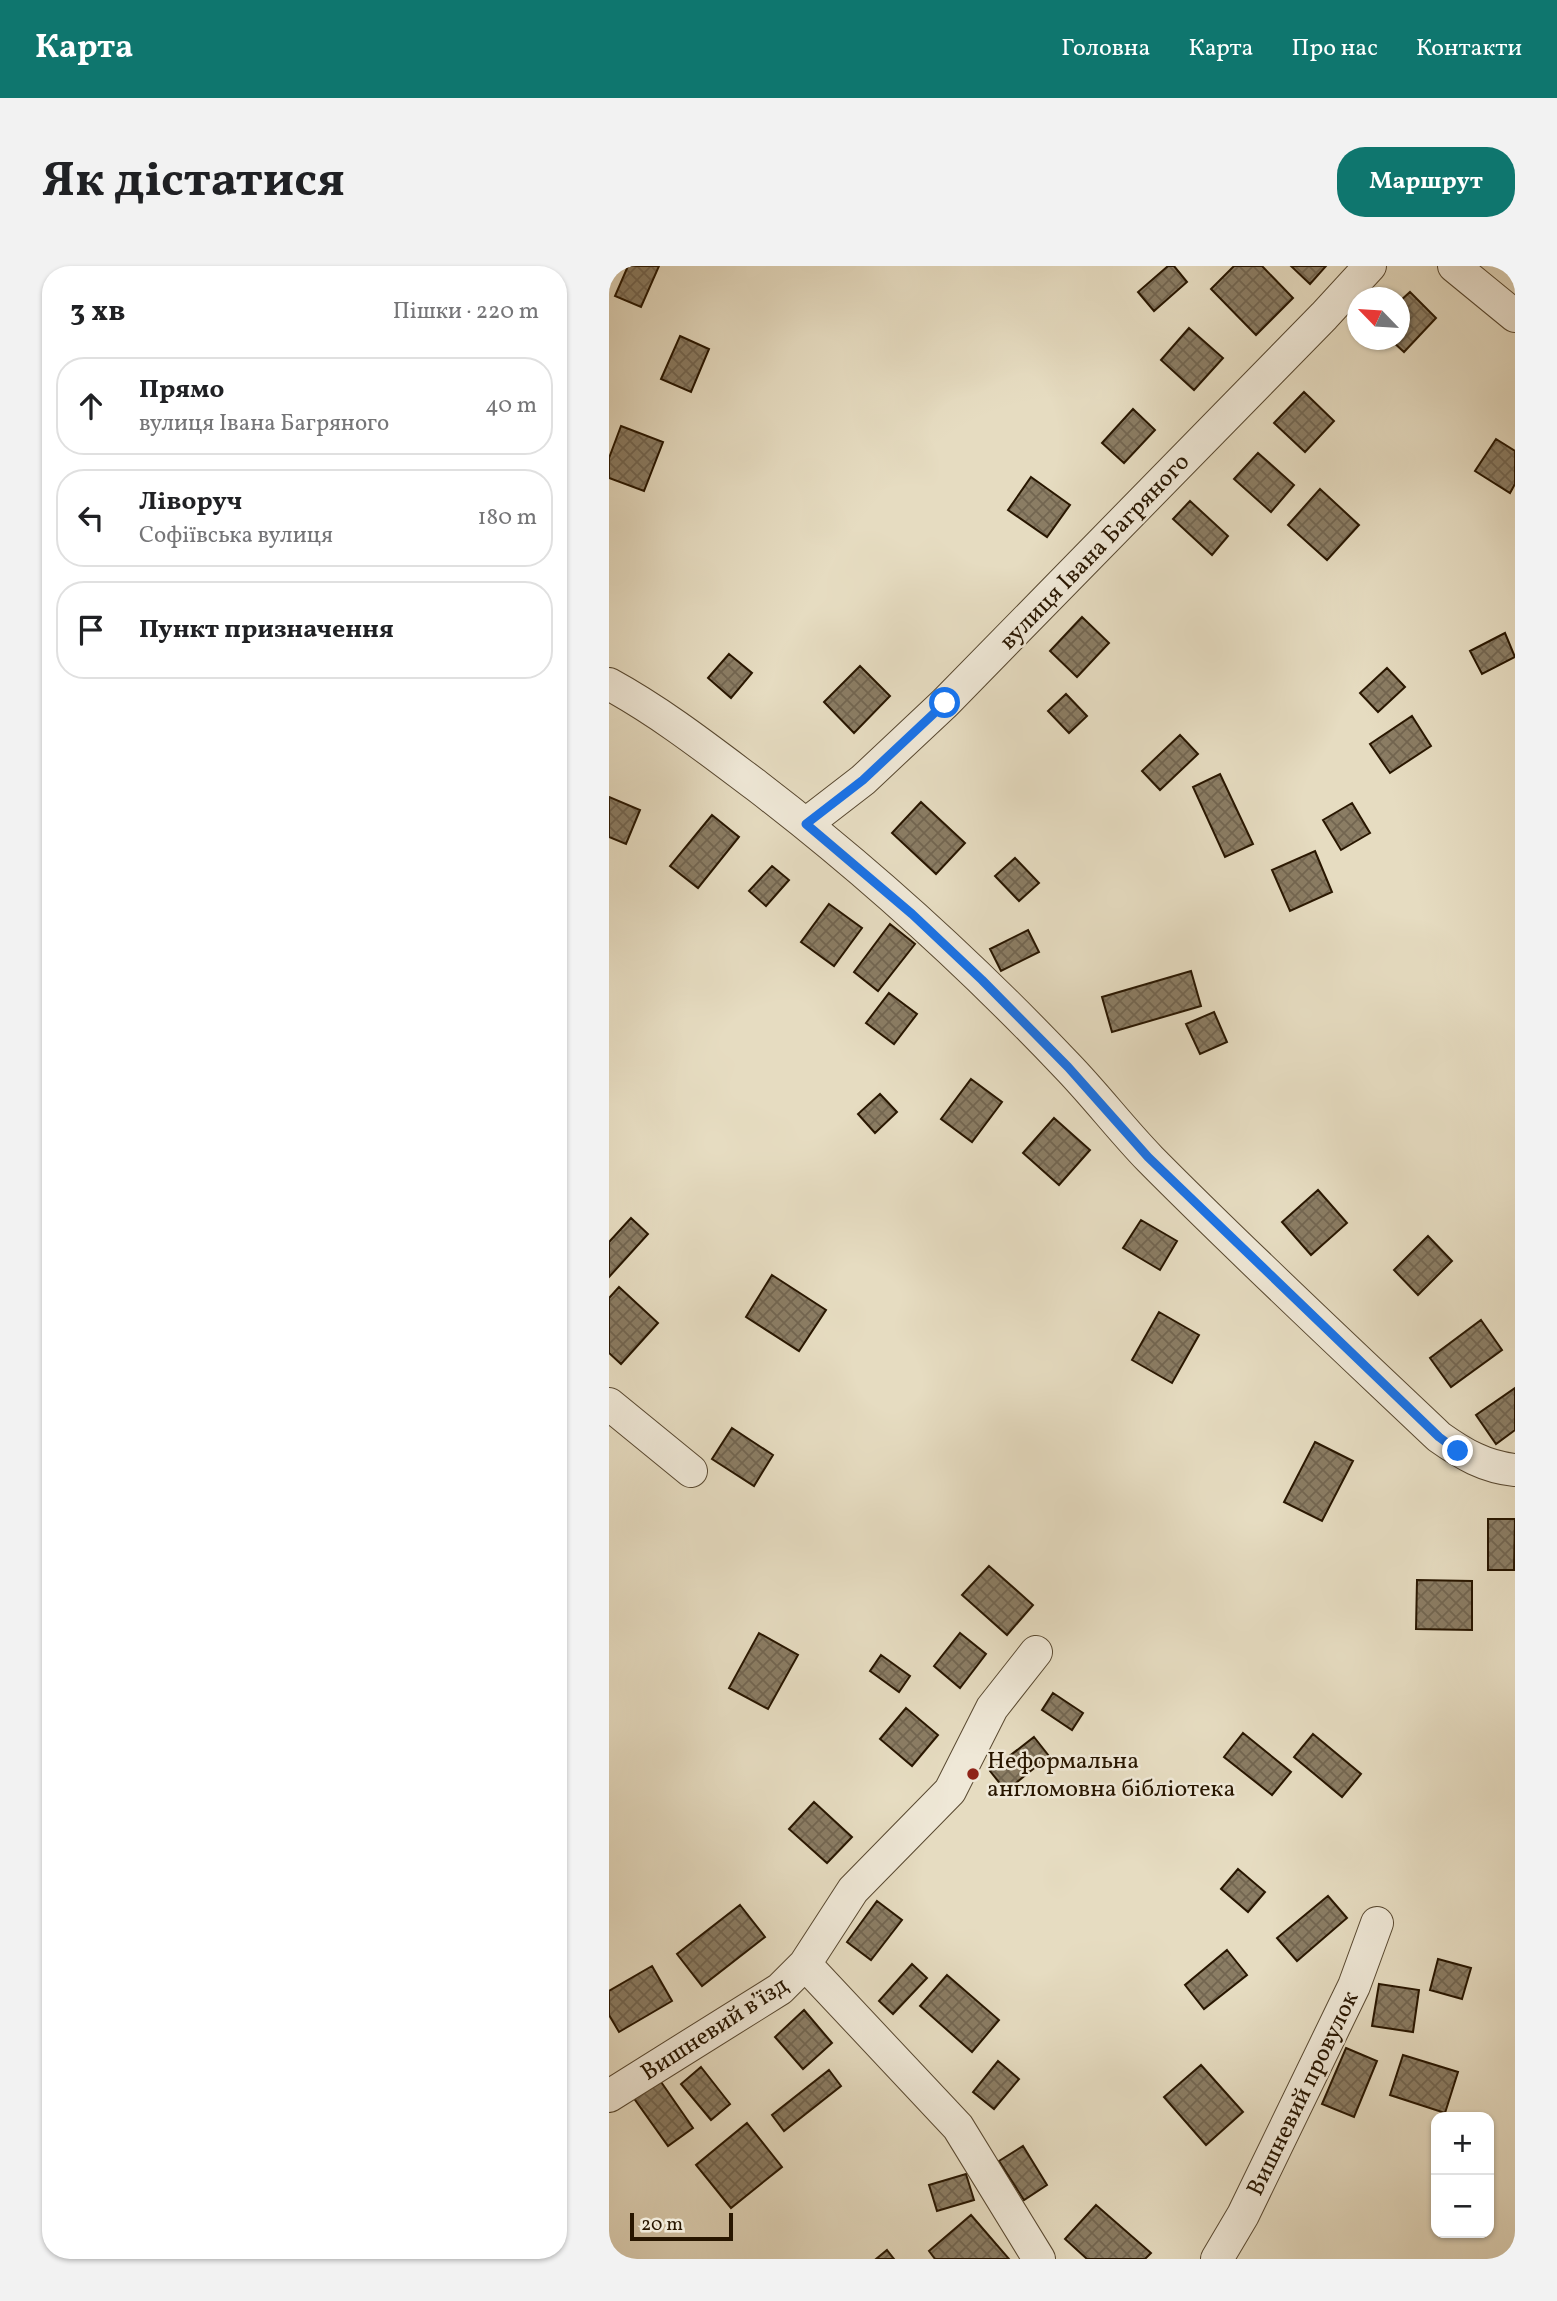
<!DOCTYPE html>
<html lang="uk">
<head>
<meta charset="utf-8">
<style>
  body { margin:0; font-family:Vollkorn,serif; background:#f2f2f2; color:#202124 }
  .controls { position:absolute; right:21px; bottom:21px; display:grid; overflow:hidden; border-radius:14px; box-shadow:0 2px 5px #0004 }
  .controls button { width:63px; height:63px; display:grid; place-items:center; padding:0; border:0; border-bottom:2px solid #e0e0e0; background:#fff; color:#202124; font:35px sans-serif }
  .compass { position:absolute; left:738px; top:21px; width:63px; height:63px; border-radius:50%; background:#fff; box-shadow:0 2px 5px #0004; rotate:295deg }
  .scale { position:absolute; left:21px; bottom:18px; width:103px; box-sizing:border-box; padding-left:7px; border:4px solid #281600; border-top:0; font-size:19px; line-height:24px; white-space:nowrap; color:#281600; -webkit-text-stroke:5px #efe8d7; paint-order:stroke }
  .stop { position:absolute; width:21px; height:21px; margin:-16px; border:5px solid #1a73e8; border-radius:50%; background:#fff }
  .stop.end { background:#1a73e8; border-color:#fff; box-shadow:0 2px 7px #0008 }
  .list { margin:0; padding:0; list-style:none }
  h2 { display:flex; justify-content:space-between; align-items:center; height:91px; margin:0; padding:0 28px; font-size:30px }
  h2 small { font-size:23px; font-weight:400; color:#757577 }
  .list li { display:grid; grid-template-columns:46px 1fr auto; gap:21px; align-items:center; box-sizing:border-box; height:98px; margin:0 14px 14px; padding:0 14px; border:2px solid #e0e0e0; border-radius:28px }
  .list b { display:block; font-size:26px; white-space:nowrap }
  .list p { margin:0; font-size:23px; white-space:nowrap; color:#757577 }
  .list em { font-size:23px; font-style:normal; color:#757577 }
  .icon { flex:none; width:38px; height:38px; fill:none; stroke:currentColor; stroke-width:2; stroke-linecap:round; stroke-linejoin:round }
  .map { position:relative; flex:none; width:906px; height:1993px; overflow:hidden; border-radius:28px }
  header { display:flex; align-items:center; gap:42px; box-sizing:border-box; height:98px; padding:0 35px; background:#0f766e; color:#fff }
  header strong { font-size:33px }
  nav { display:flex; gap:38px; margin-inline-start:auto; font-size:24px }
  .intro { display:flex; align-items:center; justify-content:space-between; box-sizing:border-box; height:168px; padding:0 42px }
  h1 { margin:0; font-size:49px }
  .button { padding:18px 32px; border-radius:28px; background:#0f766e; color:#fff; font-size:24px; font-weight:700 }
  main { display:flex; gap:42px; padding:0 42px }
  aside { flex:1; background:#fff; border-radius:28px; box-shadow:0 2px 5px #0004 }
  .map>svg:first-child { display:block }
  .building { fill:url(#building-cross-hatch); stroke:#281600; stroke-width:2 }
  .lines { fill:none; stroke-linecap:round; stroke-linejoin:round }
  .street-casing { stroke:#584830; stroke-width:34 }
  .street { stroke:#efe8d7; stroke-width:32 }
  .route { stroke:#1a73e8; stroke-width:9 }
  .poi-dot { fill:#8f2418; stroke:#efe8d7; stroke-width:2.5 }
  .labels { text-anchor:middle; stroke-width:5; stroke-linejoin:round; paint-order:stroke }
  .street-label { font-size:24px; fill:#281600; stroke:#efe8d7 }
  .poi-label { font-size:24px; fill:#281600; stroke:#efe8d7; text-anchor:start }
</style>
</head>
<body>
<header>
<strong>Карта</strong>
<nav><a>Головна</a><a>Карта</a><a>Про нас</a><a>Контакти</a></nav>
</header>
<div class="intro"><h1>Як дістатися</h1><a class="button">Маршрут</a></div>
<main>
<aside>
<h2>3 хв<small>Пішки · 220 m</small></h2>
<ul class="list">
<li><svg class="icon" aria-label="ahead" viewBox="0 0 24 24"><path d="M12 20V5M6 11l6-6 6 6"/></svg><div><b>Прямо</b><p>вулиця Івана Багряного</p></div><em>40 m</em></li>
<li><svg class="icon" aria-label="left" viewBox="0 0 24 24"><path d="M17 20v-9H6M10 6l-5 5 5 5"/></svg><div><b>Ліворуч</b><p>Софіївська вулиця</p></div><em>180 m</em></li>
<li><svg class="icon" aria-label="arrive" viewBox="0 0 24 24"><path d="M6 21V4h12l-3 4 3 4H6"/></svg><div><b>Пункт призначення</b></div></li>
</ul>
</aside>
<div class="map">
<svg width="906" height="1993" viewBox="0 0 906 1993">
  <defs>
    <pattern id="building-cross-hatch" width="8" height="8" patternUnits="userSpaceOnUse" patternTransform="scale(1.75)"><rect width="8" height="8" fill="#8b7d64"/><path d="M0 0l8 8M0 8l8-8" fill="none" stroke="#726550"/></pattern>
  </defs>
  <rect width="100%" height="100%" fill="#e6dcc1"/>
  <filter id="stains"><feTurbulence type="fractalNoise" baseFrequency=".00286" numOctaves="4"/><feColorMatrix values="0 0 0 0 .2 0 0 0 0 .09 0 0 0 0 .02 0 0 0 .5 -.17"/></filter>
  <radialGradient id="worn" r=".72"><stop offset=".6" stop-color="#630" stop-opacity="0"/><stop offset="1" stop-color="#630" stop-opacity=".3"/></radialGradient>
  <path class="building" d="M19,0H50L32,41L6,30Z
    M559,0H565L578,16L545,45L529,26Z
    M625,0H653L684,32L647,69L602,23Z
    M682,0H717L701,18Z
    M801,26L827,52L795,86L782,74H790V36Z
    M580,62L614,92L585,124L552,94Z
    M71,70L100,83L82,126L52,113Z
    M695,126L725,155L696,186L665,157Z
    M524,143L546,164L515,197L493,177Z
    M12,160L54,176L35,225L0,212V192Z
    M887,173L906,185V218L901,227L866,205Z
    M649,187L685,219L662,246L625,213Z
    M422,211L461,239L438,271L399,244Z
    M711,223L750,259L718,294L679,259Z
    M581,235L619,270L603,289L564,253Z
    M473,351L500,377L468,411L441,385Z
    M896,367L906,391L873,408L861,385Z
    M120,388L143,407L122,432L99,412Z
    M251,400L281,430L245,467L215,436Z
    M778,402L796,421L769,446L751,427Z
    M457,428L478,450L460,467L439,445Z
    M803,450L822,480L781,507L761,478Z
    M571,469L589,488L551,524L533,505Z
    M611,508L644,578L616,591L584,521Z
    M0,531L31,544L17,578L0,571Z
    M312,536L356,577L327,608L283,567Z
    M743,537L761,567L732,584L714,554Z
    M103,549L130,571L89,622L61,600Z
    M706,585L723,626L681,645L663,604Z
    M406,592L430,617L410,635L386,610Z
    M163,600L180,614L157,640L140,625Z
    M220,638L253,662L225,700L192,676Z
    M281,658L306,678L269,725L245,706Z
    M419,664L430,686L392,705L381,683Z
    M582,705L592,740L503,766L493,731Z
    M280,727L308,748L285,778L257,757Z
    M605,746L618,776L591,788L577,758Z
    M362,813L393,836L363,876L332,853Z
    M271,828L288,846L266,867L249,848Z
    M445,852L481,884L450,919L414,887Z
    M709,924L738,957L702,989L673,956Z
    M22,952L39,968L0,1011V976Z
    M532,954L568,975L551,1004L514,982Z
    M819,970L843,995L809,1029L785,1004Z
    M163,1009L217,1044L190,1085L137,1051Z
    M10,1021L49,1057L12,1098L0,1087V1032Z
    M550,1046L590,1069L563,1117L523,1094Z
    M872,1054L893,1084L842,1121L821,1092Z
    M906,1122V1164L887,1178L867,1149Z
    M123,1162L164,1189L145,1220L103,1193Z
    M706,1176L744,1195L713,1255L675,1236Z
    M879,1253H906L905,1304H879Z
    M380,1300L424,1339L398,1369L353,1329Z
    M808,1314L863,1315V1364L807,1363Z
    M150,1367L189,1389L159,1443L120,1422Z
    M351,1367L377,1388L351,1422L325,1400Z
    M272,1389L301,1410L290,1426L261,1405Z
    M444,1427L474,1447L463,1464L433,1444Z
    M297,1442L329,1469L303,1500L271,1473Z
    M634,1467L682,1506L663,1529L615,1491Z
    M704,1468L752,1508L733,1531L685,1491Z
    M425,1471L440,1490L397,1525L381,1505Z
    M205,1536L243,1571L218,1597L180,1563Z
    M629,1603L656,1626L639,1646L612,1623Z
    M719,1630L738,1652L688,1695L668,1672Z
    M268,1635L293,1654L262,1694L238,1676Z
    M131,1639L156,1671L93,1720L68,1688Z
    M618,1684L638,1709L595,1743L576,1719Z
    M829,1693L862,1702L853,1733L821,1724Z
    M303,1698L318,1712L284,1748L270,1735Z
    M43,1700L63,1735L10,1766L0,1749V1725Z
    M338,1709L390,1754L363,1786L311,1740Z
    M770,1718L810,1724L804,1766L763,1760Z
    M195,1744L223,1777L194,1803L166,1771Z
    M737,1782L768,1795L745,1851L713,1838Z
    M794,1789L849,1806L836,1847L781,1829Z
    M389,1795L410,1813L385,1843L364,1826Z
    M592,1799L634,1846L597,1879L555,1831Z
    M92,1801L121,1838L102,1854L72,1818Z
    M220,1804L232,1820L175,1865L163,1849Z
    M50,1813L84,1862L59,1880L24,1831Z
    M138,1857L173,1901L122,1942L87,1899Z
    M414,1880L438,1919L415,1934L390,1895Z
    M357,1908L365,1934L328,1945L320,1919Z
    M487,1939L542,1987L536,1993H478L456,1973Z
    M362,1949L400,1993H326L320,1985Z
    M278,1984L285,1993H267Z"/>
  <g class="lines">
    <defs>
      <path id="street" d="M845,0L906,50
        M0,418C53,447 100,484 148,520C259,605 362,699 458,800C487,830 512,863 541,893C635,988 733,1079 830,1171C854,1188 876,1201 906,1204
        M197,558L254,514L336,437L715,50L761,0
        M0,1138L82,1205
        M196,1698L349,1861L430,1993
        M0,1830L171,1723L196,1698L244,1624L341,1525L383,1442L427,1386
        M608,1993L634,1949L745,1720L768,1657"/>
    </defs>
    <use href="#street" class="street-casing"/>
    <use href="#street" class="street"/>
  </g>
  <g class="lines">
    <path class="route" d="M336,437L254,514L197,558L303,648L373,714L459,801L539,891L830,1171L849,1185"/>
  </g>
  <circle class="poi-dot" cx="364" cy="1508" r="7"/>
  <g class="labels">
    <g class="street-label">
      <text transform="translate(485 285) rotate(-46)" y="8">вулиця Івана Багряного</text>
      <text transform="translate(105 1762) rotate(-33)" y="8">Вишневий в’їзд</text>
      <text transform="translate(693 1827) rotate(-64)" y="8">Вишневий провулок</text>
    </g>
    <g class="poi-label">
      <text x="378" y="1502">Неформальна<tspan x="378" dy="28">англомовна бібліотека</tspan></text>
    </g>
  </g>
  <rect width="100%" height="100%" filter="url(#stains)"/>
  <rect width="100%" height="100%" fill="url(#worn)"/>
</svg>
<div class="controls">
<button>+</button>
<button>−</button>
</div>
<svg class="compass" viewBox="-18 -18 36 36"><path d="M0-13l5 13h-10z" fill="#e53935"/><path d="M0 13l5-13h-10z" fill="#757577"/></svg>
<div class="scale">20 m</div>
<div class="stop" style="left:336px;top:437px"></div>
<div class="stop end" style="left:849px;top:1185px"></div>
</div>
</main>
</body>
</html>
